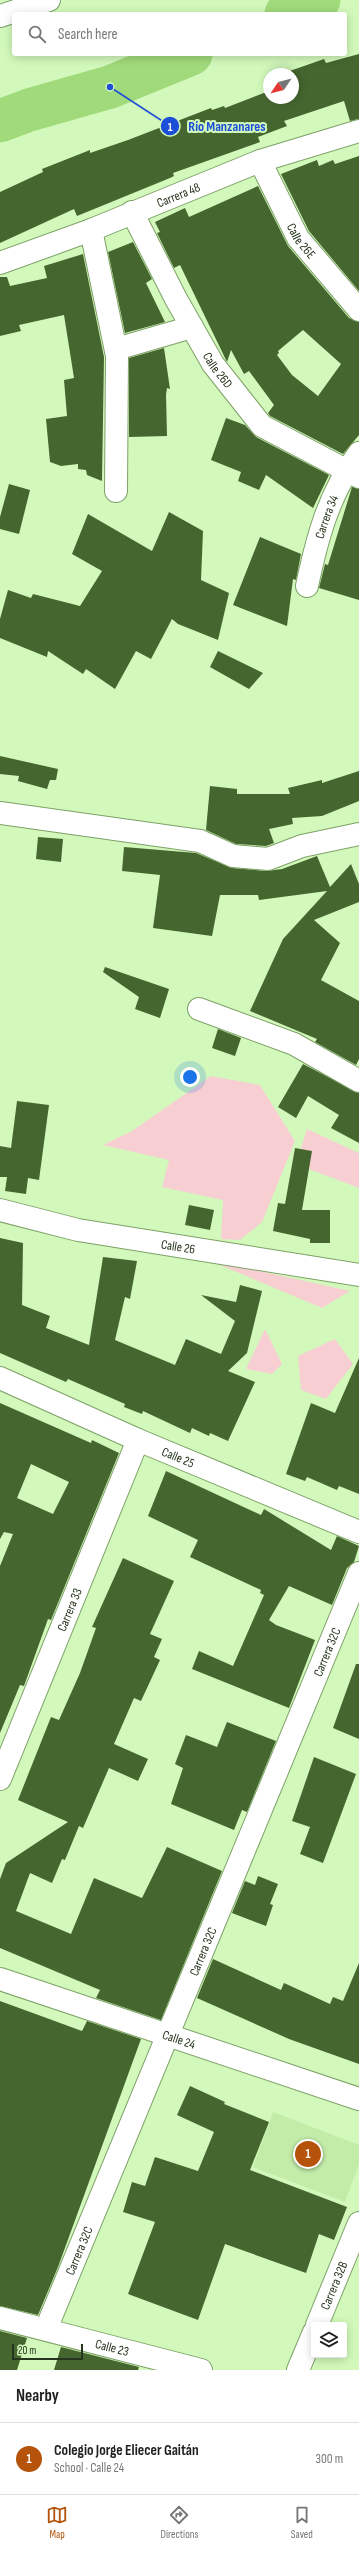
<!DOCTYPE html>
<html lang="en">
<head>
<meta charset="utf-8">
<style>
  body { margin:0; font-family:"Sofia Sans Condensed",sans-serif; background:#f6f6f6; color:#222 }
  .controls { position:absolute; right:12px; bottom:12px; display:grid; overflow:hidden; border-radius:4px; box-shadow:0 2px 10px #0003 }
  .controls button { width:36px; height:36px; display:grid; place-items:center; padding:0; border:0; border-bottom:1px solid #e0e0e0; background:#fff; color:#222; font:20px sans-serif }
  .compass { position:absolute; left:263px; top:68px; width:36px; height:36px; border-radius:50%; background:#fff; box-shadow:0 2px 10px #0003; rotate:235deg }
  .scale { position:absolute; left:12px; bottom:10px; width:71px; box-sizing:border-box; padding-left:4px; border:2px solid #26351d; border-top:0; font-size:11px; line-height:14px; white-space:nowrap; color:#26351d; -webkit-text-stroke:3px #d2f9bb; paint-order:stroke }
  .you { position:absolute; left:190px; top:1077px; width:14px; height:14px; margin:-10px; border:3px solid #fff; border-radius:50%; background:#1a73e8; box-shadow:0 0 0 6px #1a73e833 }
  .badge { display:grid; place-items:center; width:26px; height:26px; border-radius:50%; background:#b45309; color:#fff; font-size:13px; font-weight:700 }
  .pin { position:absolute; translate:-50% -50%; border:2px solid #fff; box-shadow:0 1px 4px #0006 }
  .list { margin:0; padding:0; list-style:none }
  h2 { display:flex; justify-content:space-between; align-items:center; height:52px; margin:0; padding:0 16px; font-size:17px }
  h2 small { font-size:13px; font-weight:400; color:#767676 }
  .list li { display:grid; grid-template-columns:26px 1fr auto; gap:12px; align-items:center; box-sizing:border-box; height:72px; padding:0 16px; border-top:1px solid #e0e0e0 }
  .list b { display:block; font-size:15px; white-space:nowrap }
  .list p { margin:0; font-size:13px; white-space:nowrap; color:#767676 }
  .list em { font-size:13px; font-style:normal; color:#767676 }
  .icon { flex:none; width:22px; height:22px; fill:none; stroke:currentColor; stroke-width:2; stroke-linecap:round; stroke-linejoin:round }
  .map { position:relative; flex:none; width:359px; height:2370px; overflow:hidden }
  .search { position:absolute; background:#fff; box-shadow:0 2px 10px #0003; left:12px; right:12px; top:12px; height:44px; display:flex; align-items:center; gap:10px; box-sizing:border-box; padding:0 14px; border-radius:4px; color:#767676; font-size:15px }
  .sheet { height:124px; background:#fff }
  nav { display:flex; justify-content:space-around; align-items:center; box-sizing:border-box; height:56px; border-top:1px solid #e0e0e0; background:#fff; font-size:11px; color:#767676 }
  nav a { display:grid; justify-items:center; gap:2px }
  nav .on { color:#b45309 }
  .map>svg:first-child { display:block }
  .built { fill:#c3eca9 }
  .green { fill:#f7cfd2 }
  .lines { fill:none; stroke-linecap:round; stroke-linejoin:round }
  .river { stroke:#a1da7b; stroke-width:43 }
  .building { fill:#46662f; fill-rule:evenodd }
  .minor-casing { stroke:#7da167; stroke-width:24 }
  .minor { stroke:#fff; stroke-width:22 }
  .labels { text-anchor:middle; stroke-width:4; stroke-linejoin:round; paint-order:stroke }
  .street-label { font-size:13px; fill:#26351d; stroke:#d2f9bb }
  .leader { fill:none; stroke:#1d4ed8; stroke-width:1.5 }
  .callout-dot { fill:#1d4ed8; stroke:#d2f9bb; stroke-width:1.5 }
  .mark-label { font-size:12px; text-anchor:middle; font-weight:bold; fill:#fff }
  .callout-label { font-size:14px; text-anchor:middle; font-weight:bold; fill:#1d4ed8; stroke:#d2f9bb; stroke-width:4; stroke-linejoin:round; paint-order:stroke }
</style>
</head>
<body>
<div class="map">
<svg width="359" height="2370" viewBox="0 0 359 2370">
  <rect width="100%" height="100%" fill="#d2f9bb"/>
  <path class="built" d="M273,2112L359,2145V2164L345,2202L253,2167Z"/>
  <path class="green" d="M211,1076L260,1085L295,1141L262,1222L240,1240L221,1239L223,1200L162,1187L169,1160L103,1145L132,1131Z
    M307,1129L359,1153V1188L296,1164Z
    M206,1259L350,1291L322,1308Z
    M265,1329L282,1364L272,1374L246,1369Z
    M335,1339L353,1364L326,1399L301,1390L298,1356Z"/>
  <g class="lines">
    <path class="river" d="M286,14L319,0
      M0,121L29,110L110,87L191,54"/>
  </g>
  <path class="building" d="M359,54V119L350,121L344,101L284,121L287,126L258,137L260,142L173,173L174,176L170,178L77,216L74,209L0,243V192L43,172L42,169L90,150V153L128,140L211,108L212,110L224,106L225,108L269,91V98H293V74L284,73L324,59L326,63Z
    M359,156V291L309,231L281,174L317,160L319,166L333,160L335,164Z
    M258,186L288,246L349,318L359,322V435L343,454L270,416L268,413L274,405L249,371L244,374L231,350L227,362L180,265L174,268L157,233L160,232L155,222L185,208L189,217ZM303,330L341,364L318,396L292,375L277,355L279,353L278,351Z
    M133,242L152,279L146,283L165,322L125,333L108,252Z
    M83,254L104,357L102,481L87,475L86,470L78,469V464L61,466L50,462L46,419L67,416L64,380L74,378L64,315L19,325L21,331L0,336V277H7L10,286L47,278L44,266Z
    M164,348L170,389L167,388L166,395L167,436L129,437V358Z
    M226,418L245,425L256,437L329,475L313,508L266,475L259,490L238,481L241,472L211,460Z
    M9,484L30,490L19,534L0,529V517Z
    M352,487L359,489V600L319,588L325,564L328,565Z
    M169,512L203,531L201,580L229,593L218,640L178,624L172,619L151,659L136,651L115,689L86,669L83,674L48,651L47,657L0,638V619L8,590L31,598L33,594L80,606L102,571L72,554L88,514L152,551Z
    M260,537L301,554L296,580L293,579L287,626L233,605Z
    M218,651L263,673L249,689L210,667Z
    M0,756L58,769L56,780H50L47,789L18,781L19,776L0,774Z
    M359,771V801L322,816L292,818L293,824L269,829L274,843L266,846L236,844L206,830L210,786L237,789V794H290L288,788L322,780V783Z
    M38,837L63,839L61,862L36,859Z
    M124,847L196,853L232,868L267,871L282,869L317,856L330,887L351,864L359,884V902L314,920L340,943L321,980L359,1001V1059L356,1065L315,1042L317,1039L250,1011L283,939L327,891L259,900L258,895H220L212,936L153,928L160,875L122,871Z
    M105,967L169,989L160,1018L135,1009L139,997L103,972Z
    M218,1029L241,1038L235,1056L212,1048Z
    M303,1064L359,1093V1143L331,1128L339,1115L308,1096L296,1118L278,1107Z
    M17,1101L49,1105L39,1180L28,1178L26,1194L5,1191L7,1177H0V1146L11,1148Z
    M295,1148L312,1151L302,1210H330V1243H310V1239L273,1231L278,1203L285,1204Z
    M189,1205L214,1210L210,1230L185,1225Z
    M0,1238L23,1243L22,1305L50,1316L46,1328L89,1345L103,1257L137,1261L130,1299L125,1297L115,1340L175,1365L186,1339L221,1354L235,1321L201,1295L236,1302L240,1285L262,1291L247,1353L228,1371L255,1382L228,1441L210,1433L209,1436L192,1428L190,1433L143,1411L142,1414L124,1407L125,1404L68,1379L66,1382L0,1353Z
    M359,1358V1494L339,1486L337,1490L307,1477L305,1481L286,1474L311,1403L335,1413Z
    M0,1403L91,1443L92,1440L119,1453L51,1620L48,1619L24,1686L20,1685L0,1733V1566L13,1534L4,1532L0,1539ZM31,1464L69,1482L53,1514L17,1498Z
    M166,1471L261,1515L264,1509L331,1550L337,1536L359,1546L354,1562L347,1568L332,1605L289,1586L269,1620L276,1625L315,1640L289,1708L192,1669L199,1651L233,1666L264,1595L260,1593L261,1590L190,1557L198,1540L148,1516Z
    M123,1558L174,1581L150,1634L162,1639L154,1657L160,1660L141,1701L134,1698L114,1744L148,1759L138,1781L109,1768L83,1828L79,1826L65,1860L62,1859L52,1883L30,1873L16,1911L71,1934L94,1878L142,1898L167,1847L222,1871L161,2020L96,1998L100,1990L0,1948V1879L6,1863L68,1822L18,1800L51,1717L59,1720L80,1673L96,1628L92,1627Z
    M356,1664H359V1739L333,1728Z
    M227,1722L276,1741L247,1812L242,1810L234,1830L171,1804L183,1768L175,1764L186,1735L217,1747Z
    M314,1757L356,1774L323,1863L300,1854L310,1827L292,1821Z
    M258,1876L278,1884L270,1904L273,1905L266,1926L232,1913L245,1881L255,1885Z
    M213,1959L281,1990L284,1983L330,2004L333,1997L343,2001L359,1963V2064L289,2039L197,1998Z
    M0,2001L82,2031L87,2021L141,2039L58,2267L38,2315L0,2306Z
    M190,2086L225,2102L224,2104L269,2122L250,2170L347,2207L334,2240L319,2234L306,2273L225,2244L198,2320L128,2294L155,2222L123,2212L132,2182L145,2186L155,2157L198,2171L214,2132L177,2115Z
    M0,2331L27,2338L17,2370H0Z
    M61,2347L139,2367L138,2370H54Z"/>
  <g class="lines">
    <defs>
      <g id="minor">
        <path d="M0,16L49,0"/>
        <path id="s1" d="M260,161L298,238L359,310"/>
        <path id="s2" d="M132,212L176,299L213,364L262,426L359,477"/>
        <path d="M91,230L117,356L116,491"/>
        <path id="s3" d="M0,263L91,230L260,161L359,131"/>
        <path d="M116,349L192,327"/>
        <path id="s4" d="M307,586C317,538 329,493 359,453"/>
        <path d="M0,813L200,841L233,856L268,859L302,846L359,834"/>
        <path d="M199,1009L294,1044L359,1081"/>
        <path id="s5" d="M0,1210L78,1230L359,1275"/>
        <path id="s6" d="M0,1378L138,1440L359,1532"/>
        <path id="s7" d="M0,1779L138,1440"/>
        <path id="s8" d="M0,1979L359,2099"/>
        <path id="s9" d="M0,2318L201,2370"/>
        <path id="s10" d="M317,2325L359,2223"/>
        <path id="s11" d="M46,2329L359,1573"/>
        <path d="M298,2370L314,2332"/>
      </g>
    </defs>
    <use href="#minor" class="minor-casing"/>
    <use href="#minor" class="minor"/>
  </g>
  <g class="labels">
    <g class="street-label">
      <text dy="5" stroke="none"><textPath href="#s3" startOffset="191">Carrera 48</textPath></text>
      <text dy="5" stroke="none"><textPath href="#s1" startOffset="90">Calle 26E</textPath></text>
      <text dy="5" stroke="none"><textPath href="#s2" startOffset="180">Calle 26D</textPath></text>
      <text dy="5" stroke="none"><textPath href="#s4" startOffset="72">Carrera 34</textPath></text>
      <text dy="5" stroke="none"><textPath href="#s5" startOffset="182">Calle 26</textPath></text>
      <text dy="5" stroke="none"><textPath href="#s6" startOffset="195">Calle 25</textPath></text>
      <text dy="5" stroke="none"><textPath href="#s7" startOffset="183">Carrera 33</textPath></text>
      <text dy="5" stroke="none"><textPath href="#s11" startOffset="733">Carrera 32C</textPath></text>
      <text dy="5" stroke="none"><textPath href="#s11" startOffset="409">Carrera 32C</textPath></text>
      <text dy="5" stroke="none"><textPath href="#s8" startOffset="189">Calle 24</textPath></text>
      <text dy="5" stroke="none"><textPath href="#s11" startOffset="85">Carrera 32C</textPath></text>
      <text dy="5" stroke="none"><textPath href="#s10" startOffset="43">Carrera 32B</textPath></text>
      <text dy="5" stroke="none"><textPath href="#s9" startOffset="116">Calle 23</textPath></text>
    </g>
  </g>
  <path class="leader" d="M110 87L170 126"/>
  <g class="callout-dot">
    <circle cx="110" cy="87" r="4"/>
    <circle cx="170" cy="126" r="10"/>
  </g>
  <g class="mark-label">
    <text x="170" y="131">1</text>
  </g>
  <g class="callout-label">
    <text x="227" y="131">Río Manzanares</text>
  </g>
</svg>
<div class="controls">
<button><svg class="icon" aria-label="layers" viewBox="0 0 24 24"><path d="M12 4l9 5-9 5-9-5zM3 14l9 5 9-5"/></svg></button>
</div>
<svg class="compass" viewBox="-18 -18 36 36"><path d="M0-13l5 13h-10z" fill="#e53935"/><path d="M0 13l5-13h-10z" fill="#767676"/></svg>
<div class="scale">20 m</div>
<div class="you"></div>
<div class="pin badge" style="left:308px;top:2154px">1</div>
<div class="search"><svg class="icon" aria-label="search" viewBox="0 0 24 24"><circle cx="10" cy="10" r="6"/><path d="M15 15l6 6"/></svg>Search here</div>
</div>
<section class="sheet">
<h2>Nearby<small></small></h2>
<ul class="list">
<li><span class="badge">1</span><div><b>Colegio Jorge Eliecer Gaitán</b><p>School · Calle 24</p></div><em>300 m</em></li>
</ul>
</section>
<nav>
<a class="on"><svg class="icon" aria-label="map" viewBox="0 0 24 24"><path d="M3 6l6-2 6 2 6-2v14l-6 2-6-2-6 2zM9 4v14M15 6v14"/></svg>Map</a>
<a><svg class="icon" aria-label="directions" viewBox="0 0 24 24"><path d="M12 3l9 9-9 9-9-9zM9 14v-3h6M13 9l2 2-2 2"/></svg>Directions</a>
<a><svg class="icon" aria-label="saved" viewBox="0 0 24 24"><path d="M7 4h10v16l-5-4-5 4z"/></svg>Saved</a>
</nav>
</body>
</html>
